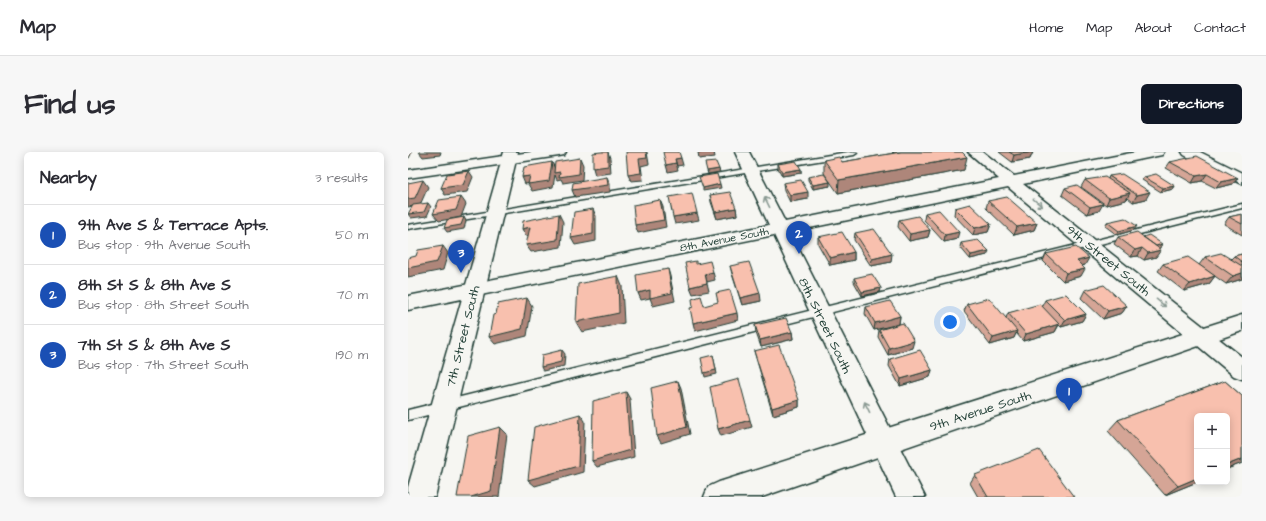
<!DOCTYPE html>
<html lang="en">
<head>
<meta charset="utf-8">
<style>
  body { margin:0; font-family:"Architects Daughter",sans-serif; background:#f7f7f7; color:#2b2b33 }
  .controls { position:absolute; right:12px; bottom:12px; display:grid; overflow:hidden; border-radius:6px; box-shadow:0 2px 10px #0003 }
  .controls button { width:36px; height:36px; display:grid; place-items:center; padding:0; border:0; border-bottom:1px solid #e1e1e2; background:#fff; color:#2b2b33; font:20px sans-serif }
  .you { position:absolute; left:542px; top:170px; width:14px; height:14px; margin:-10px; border:3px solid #fff; border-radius:50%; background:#1a73e8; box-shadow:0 0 0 6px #1a73e833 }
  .badge { display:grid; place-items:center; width:26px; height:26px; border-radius:50%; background:#111827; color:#fff; font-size:13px; font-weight:700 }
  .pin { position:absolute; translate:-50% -33px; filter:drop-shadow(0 1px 2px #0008) }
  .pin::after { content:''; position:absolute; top:21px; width:14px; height:12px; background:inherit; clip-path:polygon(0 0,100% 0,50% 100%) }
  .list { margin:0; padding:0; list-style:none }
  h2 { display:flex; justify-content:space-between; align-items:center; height:52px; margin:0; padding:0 16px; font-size:17px }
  h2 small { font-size:13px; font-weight:400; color:#7c7c81 }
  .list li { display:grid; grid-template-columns:26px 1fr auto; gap:12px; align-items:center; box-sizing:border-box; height:60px; padding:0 16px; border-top:1px solid #e1e1e2 }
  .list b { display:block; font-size:15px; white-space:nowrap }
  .list p { margin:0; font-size:13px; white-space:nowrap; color:#7c7c81 }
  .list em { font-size:13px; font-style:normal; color:#7c7c81 }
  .map { position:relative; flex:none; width:834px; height:345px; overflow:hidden; border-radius:6px }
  header { display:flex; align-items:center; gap:24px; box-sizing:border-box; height:56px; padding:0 20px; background:#fff; border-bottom:1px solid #e1e1e2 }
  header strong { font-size:19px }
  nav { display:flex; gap:22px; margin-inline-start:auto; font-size:14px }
  .intro { display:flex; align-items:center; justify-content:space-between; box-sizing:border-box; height:96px; padding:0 24px }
  h1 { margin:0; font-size:28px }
  .button { padding:10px 18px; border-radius:6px; background:#111827; color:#fff; font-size:14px; font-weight:700 }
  main { display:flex; gap:24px; padding:0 24px }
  aside { flex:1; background:#fff; border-radius:6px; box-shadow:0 2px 10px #0003 }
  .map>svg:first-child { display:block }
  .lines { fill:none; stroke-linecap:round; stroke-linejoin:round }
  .service-casing { stroke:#1f3d34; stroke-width:3 }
  .minor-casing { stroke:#1f3d34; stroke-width:3 }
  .tertiary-casing { stroke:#1f3d34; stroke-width:3 }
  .secondary-casing { stroke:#1f3d34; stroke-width:3 }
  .service { fill:#f6f6f2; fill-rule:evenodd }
  .minor { fill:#f6f6f2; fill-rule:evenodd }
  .tertiary { fill:#f6f6f2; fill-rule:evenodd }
  .secondary { fill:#f6f6f2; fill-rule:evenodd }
  .wall { fill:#d5a596; stroke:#1f3d34 }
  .shaded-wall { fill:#ae867a; stroke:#1f3d34 }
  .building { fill:#f8c0ae; stroke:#1f3d34 }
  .oneway { stroke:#8a9a93 }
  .labels { text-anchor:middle; stroke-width:3; stroke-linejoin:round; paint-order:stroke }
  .far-street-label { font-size:11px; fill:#1f3d34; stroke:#f6f6f2 }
  .street-label { font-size:13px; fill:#1f3d34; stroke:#f6f6f2 }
</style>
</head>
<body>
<header>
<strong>Map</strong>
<nav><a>Home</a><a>Map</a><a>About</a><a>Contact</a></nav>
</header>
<div class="intro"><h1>Find us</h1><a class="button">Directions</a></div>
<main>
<aside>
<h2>Nearby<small>3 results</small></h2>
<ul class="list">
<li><span class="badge" style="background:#1a4fb4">1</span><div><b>9th Ave S &amp; Terrace Apts.</b><p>Bus stop · 9th Avenue South</p></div><em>50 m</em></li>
<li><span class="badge" style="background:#1a4fb4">2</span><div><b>8th St S &amp; 8th Ave S</b><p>Bus stop · 8th Street South</p></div><em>70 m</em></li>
<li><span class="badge" style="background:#1a4fb4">3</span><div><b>7th St S &amp; 8th Ave S</b><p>Bus stop · 7th Street South</p></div><em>190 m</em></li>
</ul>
</aside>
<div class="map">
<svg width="834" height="345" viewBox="0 0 834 345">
  <rect width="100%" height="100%" fill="#f6f6f2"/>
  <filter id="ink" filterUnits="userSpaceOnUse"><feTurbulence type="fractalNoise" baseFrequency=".025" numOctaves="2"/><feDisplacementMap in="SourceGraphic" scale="8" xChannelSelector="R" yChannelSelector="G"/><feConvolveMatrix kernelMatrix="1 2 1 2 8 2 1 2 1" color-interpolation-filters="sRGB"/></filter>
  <g filter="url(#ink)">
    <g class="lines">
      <defs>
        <path id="service" d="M440,0L449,1L446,3L0,77V73Z
          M834,52V56L0,268V258Z"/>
        <path id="minor" d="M123,0H158L156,3L151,4L0,26V18Z
          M327,0H341L377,70L591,27L560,0H575L606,24L728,0H756L754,3L749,4L615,32L834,205V227L826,224L600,35L382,80L517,345H488L366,83L0,158V144L361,73Z"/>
        <path id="tertiary" d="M96,0H110L27,345H0V335Z"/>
        <path id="secondary" d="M774,0H792L834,21V32L776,3Z
          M834,163V179L354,345H296L300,335L311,330Z"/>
      </defs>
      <use href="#service" class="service-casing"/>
      <use href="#minor" class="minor-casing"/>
      <use href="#tertiary" class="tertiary-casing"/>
      <use href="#secondary" class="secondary-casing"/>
      <use href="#service" class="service"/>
      <use href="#minor" class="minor"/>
      <use href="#tertiary" class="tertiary"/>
      <use href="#secondary" class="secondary"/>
    </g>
    <path class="wall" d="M484,0H554L556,18L430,41L416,21V8L434,10L486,1Z
      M591,0H625L622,7L604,10Z
      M762,10L830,26L825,32L808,36L794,29L784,31L758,16Z
      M370,12L393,17V21L374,24L370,16Z
      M701,24L738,47L725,50L720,46L718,48L698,53L673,35L677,28L700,27Z
      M400,25L422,34L405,37L400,28Z
      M736,25L767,34L765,37L753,40L734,28Z
      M375,31L400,47L382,50L376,38Z
      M657,36L691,59L679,62L654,43Z
      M302,43L328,56L329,63L309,67L303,50Z
      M580,49L629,71L626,78L606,83L578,56Z
      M547,56L583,72L580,80L565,83L546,63Z
      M517,61L549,87L536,90L516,68Z
      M834,62V83L816,72L821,65Z
      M491,68L522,78L520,85L501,89L490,75Z
      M699,70L726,78L709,83L697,74Z
      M447,81L483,110L463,114L446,88Z
      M410,85L446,100V108L422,113L410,92Z
      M710,85L752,96H751L748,105L736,108L730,104L723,105L706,92Z
      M553,91L579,103L562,107L552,95Z
      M638,102L677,113L674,114L673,124L655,129L635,109Z
      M834,102V127L818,132L791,113L797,105L823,107L826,104Z
      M755,112L807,124L801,132L776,139L750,119Z
      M322,114L353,149L334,153L324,122Z
      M446,126L473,136L472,140L454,144L446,130Z
      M677,138L719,154L714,161L695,167L673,146Z
      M637,148L678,162L674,169L653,175L651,173L647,180L615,189L608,181L606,186L582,193L556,159L559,152L598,166L600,161L634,154Z
      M458,155L492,164L491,172L466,178L457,162Z
      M347,173L384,180L385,187L353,195L348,181Z
      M471,178L504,196L480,203L470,185Z
      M346,199L391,248V255L365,263L348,206Z
      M482,207L524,218L522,225L492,234L481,214Z
      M817,229L834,244V311L819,317V264H789V330L757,343L700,279L710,268Z
      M567,323L666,345H570L562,331Z"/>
    <path class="shaded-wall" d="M0,0H4L1,6H0Z
      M11,0H33L32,3L15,5Z
      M200,0L202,6L203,21L187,23L185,16Z
      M238,0H239L241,12L233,14L235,28L223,29L220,23L231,7Z
      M290,0H306L307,5L291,7Z
      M625,0L622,7L604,10L606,3Z
      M559,5L556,18L430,41L431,28Z
      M172,6L175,13L174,28L155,31L153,27L149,28L147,23L145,35L124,39L120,32L144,10L147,17Z
      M273,6L275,13L269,14L267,7Z
      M268,11L270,18L260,20L258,13Z
      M311,17L312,20L300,22L299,19Z
      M393,17V21L374,24V20Z
      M61,19L65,25L59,40L37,43L33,36Z
      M799,22L794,29L784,31L788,24Z
      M122,24L125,31L117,32L114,25Z
      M199,25L202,32V40L167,45L164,38Z
      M830,26L825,32L808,36L813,30Z
      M15,28L20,35L12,53L0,55V47Z
      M422,30V34L405,37V33Z
      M312,32L313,36L295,39V36Z
      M767,34L765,37L753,40L755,36Z
      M400,40V47L382,50V43Z
      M742,40L738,47L725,50L729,43Z
      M722,41L718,48L698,53L701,46Z
      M53,45L58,52L53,65L31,69L25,62Z
      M252,48L255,55L258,75L230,81L227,73Z
      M20,51L23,55L19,64L3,66L0,62Z
      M695,52L691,59L679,62L682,55Z
      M328,56L329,63L309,67L307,60Z
      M185,57L188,64V89L167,93L163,86Z
      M289,61L291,68L267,72L265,65Z
      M151,62L155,70L153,95L123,100L118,93Z
      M56,65L58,69L56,77L39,80L36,76Z
      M629,71L626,78L606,83L609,75Z
      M583,72L580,80L565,83L567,76Z
      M729,74L726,78L709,83L711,79Z
      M122,75L126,82L118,84L114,77Z
      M522,78L520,85L501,89L502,82Z
      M551,80L549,87L536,90L537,83Z
      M754,92L752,96L745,98L748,94Z
      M35,94L40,101L35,118L0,125V116Z
      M734,96L730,104L723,105L727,98Z
      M753,98L748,105L736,108L740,101Z
      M581,99L579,103L562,107L563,103Z
      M446,100V108L422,113V106Z
      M484,102L483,110L463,114L464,107Z
      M681,106L677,113L665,116L669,109Z
      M260,117L262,124L267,149L245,154L242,146L233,148L230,141L242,138Z
      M677,117L673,124L655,129L658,121Z
      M305,120L307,128L299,130L297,122Z
      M834,121V127L818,132L825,124Z
      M210,124L214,134L216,171L174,180L168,170Z
      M807,124L801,132L776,139L782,132Z
      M299,131L301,139L285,142L282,135Z
      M473,136L472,140L454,144V140Z
      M352,141L353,149L334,153L332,146Z
      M119,146L124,154L119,184L87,192L81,185Z
      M719,154L714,161L695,167L700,159Z
      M329,161L330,168L287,179L285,171Z
      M678,162L674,169L653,175L657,168Z
      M492,164L491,172L466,178L467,171Z
      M651,172L647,180L615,189L618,182Z
      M609,179L606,186L582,193L585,186Z
      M384,180L385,187L353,195L352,188Z
      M506,189L504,196L480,203L481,196Z
      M154,198L157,202L156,214L135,219L133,215Z
      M305,203L309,222L297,225L296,221Z
      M524,218L522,225L492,234L493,227Z
      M270,229L273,236L282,282L253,291L249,284Z
      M218,240L222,247L226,305L189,315L184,309Z
      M391,248V255L365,263L364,256Z
      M172,262L177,269L175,320L127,334L120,328Z
      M342,268L344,275L313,284L310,277Z
      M92,275L99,282L91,345H63Z
      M834,307V311L819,317V313Z
      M789,326V330L757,343L770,334Z"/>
    <path class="building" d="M193,0H200V14L185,16V1Z
      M218,0H238L239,6L231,7L233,21L220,23Z
      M255,0H271L273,6L267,7L268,11L258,13Z
      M493,0H554L559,5L431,28L416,8L431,5L434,10Z
      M601,0H625L606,3Z
      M789,4L830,26L813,30L799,22L788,24L762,10Z
      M172,6L171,22L151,25L152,20L146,21L147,10Z
      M388,9L393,17L374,20L370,12Z
      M144,10L141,29L120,32L122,24L114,25L116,15Z
      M308,10L311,17L299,19L297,11Z
      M61,19L55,33L33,36L39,22Z
      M309,22L312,32L295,36L291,25Z
      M416,22L422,30L405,33L400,25Z
      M714,22L742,40L729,43L701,24Z
      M748,22L767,34L755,36L736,25Z
      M199,25L200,33L164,38L165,31Z
      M697,25L722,41L701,46L677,28Z
      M15,28L7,46L0,47V31Z
      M393,28L400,40L382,43L375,31Z
      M669,33L695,52L682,55L657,36Z
      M322,40L328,56L307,60L302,43Z
      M284,41L289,61L265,65L261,45Z
      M53,45L48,58L25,62L31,48Z
      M599,45L629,71L609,75L580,49Z
      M252,48L256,68L227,73L225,53Z
      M20,51L16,60L0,62L5,53Z
      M562,52L583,72L567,76L547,56Z
      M185,57V82L163,86L166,60Z
      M531,58L551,80L537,83L517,61Z
      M151,62L149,88L118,93L122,75L114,77L115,69Z
      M834,62V72L821,65Z
      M510,64L522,78L502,82L491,68Z
      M56,65L53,73L36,76L39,68Z
      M717,66L729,74L711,79L699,70Z
      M466,77L484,102L464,107L447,81Z
      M434,80L446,100L422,106L410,85Z
      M729,80L753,98L740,101L734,96L727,98L710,85Z
      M741,83L754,92L748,94L735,85Z
      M570,88L581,99L563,103L553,91Z
      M35,94L29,110L0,116V106L8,104L10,98Z
      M668,95L681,106L669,109L677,117L658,121L638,102Z
      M813,101L834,114V121L825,124L797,105Z
      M834,102V110L826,104Z
      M780,105L807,124L782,132L755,112Z
      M288,109V112L302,109L305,120L297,122L299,131L282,135L277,111Z
      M341,110L352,141L332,146L322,114Z
      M260,117L264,141L242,146V138L230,141L228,123Z
      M464,122L473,136L454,140L446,126Z
      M210,124L211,161L168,170L170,132Z
      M696,133L719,154L700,159L677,138Z
      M322,138L329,161L285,171L282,156L285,155L284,147L293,144L296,154L310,150L308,141Z
      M658,142L678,162L657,168L637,148Z
      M119,146L114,177L81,185L85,163L88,162L90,152Z
      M581,146L609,179L585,186L559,152Z
      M482,149L492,164L467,171L458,155Z
      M632,152L651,172L618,182L600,161Z
      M378,166L384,180L352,188L347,173Z
      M495,171L506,189L481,196L471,178Z
      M371,193L391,248L364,256L346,199Z
      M154,198L153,210L133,215L134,203Z
      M512,198L524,218L493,227L482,207Z
      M305,203L308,218L296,221L293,206Z
      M331,227L342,268L310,277L302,235Z
      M270,229L279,275L249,284L243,236Z
      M817,229L834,244V307L819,313V264H789V326L770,334L710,268Z
      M218,240L222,298L184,309L185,249Z
      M172,262L170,314L120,328L126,275Z
      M92,275L83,339L63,345H49L60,284Z
      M631,298L666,345H580L567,323Z"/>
    <defs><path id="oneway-shaft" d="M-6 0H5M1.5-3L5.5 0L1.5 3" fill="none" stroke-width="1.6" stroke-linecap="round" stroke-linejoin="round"/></defs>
    <g class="oneway">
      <use href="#oneway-shaft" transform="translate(359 50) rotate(-116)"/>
      <use href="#oneway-shaft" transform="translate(630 51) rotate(39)"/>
      <use href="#oneway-shaft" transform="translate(753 151) rotate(39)"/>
      <use href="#oneway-shaft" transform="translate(459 255) rotate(-116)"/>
    </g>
  </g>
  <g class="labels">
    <g class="far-street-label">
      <text transform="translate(316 87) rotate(-11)" y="4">8th Avenue South</text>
    </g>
    <g class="street-label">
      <text transform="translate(701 108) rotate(39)" y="5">9th Street South</text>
      <text transform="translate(418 173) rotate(64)" y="5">8th Street South</text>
      <text transform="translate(54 184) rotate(-76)" y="5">7th Street South</text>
      <text transform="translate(572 258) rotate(-18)" y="5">9th Avenue South</text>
    </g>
  </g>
</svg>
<div class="controls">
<button>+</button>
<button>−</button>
</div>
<div class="you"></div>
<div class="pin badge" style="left:661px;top:259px;background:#1a4fb4">1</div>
<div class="pin badge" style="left:391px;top:102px;background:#1a4fb4">2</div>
<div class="pin badge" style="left:53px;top:121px;background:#1a4fb4">3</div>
</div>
</main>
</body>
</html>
